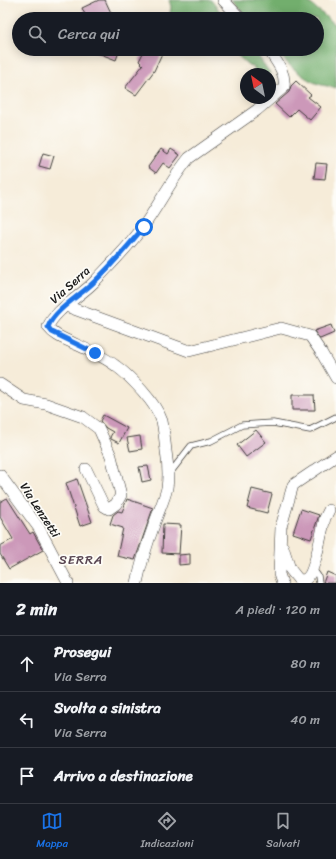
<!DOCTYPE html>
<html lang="it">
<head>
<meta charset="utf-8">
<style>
  body { margin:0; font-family:Sriracha,sans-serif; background:#20242c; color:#f1f3f6 }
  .compass { position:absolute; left:240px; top:68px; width:36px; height:36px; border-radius:50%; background:#171b24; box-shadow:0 2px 10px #0003; rotate:327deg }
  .stop { position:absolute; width:12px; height:12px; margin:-9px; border:3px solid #1a73e8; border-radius:50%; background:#fff }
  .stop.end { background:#1a73e8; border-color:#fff; box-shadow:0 1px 4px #0008 }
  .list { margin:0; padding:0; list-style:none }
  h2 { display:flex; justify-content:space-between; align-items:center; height:52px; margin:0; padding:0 16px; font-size:17px }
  h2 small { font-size:13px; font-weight:400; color:#9ea1a6 }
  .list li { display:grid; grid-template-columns:26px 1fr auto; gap:12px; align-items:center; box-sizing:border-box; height:56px; padding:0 16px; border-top:1px solid #363941 }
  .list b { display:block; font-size:15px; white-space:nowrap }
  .list p { margin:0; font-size:13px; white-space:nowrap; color:#9ea1a6 }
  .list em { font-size:13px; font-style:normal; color:#9ea1a6 }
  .icon { flex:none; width:22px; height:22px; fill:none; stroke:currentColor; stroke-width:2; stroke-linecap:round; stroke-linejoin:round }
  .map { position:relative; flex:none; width:336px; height:583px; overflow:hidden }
  .search { position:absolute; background:#171b24; box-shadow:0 2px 10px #0003; left:12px; right:12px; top:12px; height:44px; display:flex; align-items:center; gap:10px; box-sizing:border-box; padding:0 14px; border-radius:22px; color:#9ea1a6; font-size:15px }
  .sheet { height:220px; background:#171b24 }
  nav { display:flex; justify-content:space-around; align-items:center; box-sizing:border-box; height:56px; border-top:1px solid #363941; background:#171b24; font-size:11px; color:#9ea1a6 }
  nav a { display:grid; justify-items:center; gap:2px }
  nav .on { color:#1a73e8 }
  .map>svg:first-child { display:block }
  .forest { fill:#72ae6d; stroke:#476544 }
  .building { fill:#cc98b9 }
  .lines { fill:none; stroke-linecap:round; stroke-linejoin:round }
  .lane-casing { stroke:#3d3b38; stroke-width:7 }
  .street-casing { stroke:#3d3b38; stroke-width:12 }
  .lane { stroke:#fff; stroke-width:5.5 }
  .street { stroke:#fff; stroke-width:11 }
  .route { stroke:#1a73e8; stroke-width:5 }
  .labels { text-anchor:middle; stroke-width:3.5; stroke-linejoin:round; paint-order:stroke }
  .street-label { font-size:12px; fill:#1c1c1c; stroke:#fdfcf7 }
  .neighbourhood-label { font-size:13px; letter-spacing:1px; fill:#5a4753; stroke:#fdfcf7 }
</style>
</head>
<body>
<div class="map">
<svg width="336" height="583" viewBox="0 0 336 583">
  <rect width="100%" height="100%" fill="#fdfcf7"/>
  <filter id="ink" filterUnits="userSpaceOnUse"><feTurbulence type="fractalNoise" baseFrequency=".025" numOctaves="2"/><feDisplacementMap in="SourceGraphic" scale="8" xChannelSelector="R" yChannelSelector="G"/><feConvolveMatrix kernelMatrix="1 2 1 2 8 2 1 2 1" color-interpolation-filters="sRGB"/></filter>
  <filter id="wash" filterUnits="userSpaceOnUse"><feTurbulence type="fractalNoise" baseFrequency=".012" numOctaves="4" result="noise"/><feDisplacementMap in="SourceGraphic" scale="16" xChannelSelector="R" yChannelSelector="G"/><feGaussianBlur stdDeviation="0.9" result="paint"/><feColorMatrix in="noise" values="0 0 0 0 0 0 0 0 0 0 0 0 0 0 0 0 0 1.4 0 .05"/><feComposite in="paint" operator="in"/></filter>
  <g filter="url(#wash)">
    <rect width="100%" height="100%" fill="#f6ecd9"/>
    <path class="forest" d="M169,0H211L226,19H169L171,7Z
      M232,0H306L336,25V88C330,86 324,86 318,84C301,78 286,62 274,49H317V19H249Z
      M229,49H253L270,73V80V74H257L254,68L247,64L232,50Z"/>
    <g id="blocks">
      <path class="building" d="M99,0H105L112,15L102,19H87L82,8Z
        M88,49H120L116,60Z
        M145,49H164L154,71L136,95L125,88L143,65L139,61Z
        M296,81L311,95L308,97L321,107L310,120L297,109L289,117L275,104L289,92L291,86Z
        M161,149L168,154L171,149L180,155L170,168L163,163L156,173L148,167Z
        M43,153L54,156L50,169L39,166Z
        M316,163L327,164L325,179L314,178Z
        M331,325L334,333L320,339L314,331Z
        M292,395H314L315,410H292Z
        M103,415L127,428L119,443L111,439L110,437L113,432L106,428L100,421Z
        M256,430L266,442L246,457L237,445Z
        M140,436L142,449L130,451L127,438Z
        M148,466L151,480L142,482L139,467Z
        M77,479L92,522L80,526L66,483Z
        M252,489L272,494L267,513L247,508Z
        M7,498L30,534L33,532L43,550L9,569L0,554V546L13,539L0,517V502Z
        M127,499L153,508L135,560L117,556L123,528L110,524L113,515L118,511L122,512Z
        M301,509L319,515L311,539L293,533Z
        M163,524L181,525L179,554L162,553Z
        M190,554V564L179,565V555Z
        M327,572L336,576V583H323Z"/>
    </g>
  </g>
  <g filter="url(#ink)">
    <use href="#blocks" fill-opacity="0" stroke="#3d3b38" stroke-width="1"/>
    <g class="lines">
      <defs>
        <path id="lane" d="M170,473L191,446L211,441L242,425L273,423L310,430L336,417
          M313,569L318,576L319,583"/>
        <path id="street" d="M223,0L241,19
          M66,306L189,351L281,328L310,336L321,352L336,378
          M0,384L24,400L46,404L83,417L99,429L111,456L121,495L116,504L109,509L104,506L86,469
          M0,475L39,528L68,583
          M283,547L290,569L298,579C301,580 305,580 307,578C315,572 322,529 325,518L329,510
          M137,583C141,563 147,544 154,525C158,512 164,501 167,488C169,475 168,464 166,451C165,442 164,431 162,421C156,403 131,377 116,366C103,356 86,349 71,342C62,338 54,335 48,327C54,310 84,294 96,280C112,263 129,246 143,227C159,205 171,180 189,158L257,110L284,87C286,72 276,61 268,49
          M282,583L279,574L281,527L293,485L336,456"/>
      </defs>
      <use href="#lane" class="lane-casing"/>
      <use href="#street" class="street-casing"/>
      <use href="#lane" class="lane"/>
      <use href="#street" class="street"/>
    </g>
  </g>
  <g class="lines" filter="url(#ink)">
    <path class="route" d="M95,353L52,332L48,327C54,310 81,295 94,282C112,265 128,246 144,227"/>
  </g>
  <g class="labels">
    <g class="street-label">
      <text transform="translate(70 285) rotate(-42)" y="4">Via Serra</text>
      <text transform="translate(40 510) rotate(57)" y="4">Via Lenzetti</text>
    </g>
    <g class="neighbourhood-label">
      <text x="81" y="564">SERRA</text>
    </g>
  </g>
</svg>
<svg class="compass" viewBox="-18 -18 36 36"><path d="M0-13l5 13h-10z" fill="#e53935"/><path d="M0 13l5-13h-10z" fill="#9ea1a6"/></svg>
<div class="stop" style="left:144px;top:227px"></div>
<div class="stop end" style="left:95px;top:353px"></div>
<div class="search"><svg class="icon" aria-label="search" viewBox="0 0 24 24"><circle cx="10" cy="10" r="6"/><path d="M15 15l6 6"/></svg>Cerca qui</div>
</div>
<section class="sheet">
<h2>2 min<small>A piedi · 120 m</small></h2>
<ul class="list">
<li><svg class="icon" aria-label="ahead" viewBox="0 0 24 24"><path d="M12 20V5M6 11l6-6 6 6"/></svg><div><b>Prosegui</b><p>Via Serra</p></div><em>80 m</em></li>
<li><svg class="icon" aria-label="left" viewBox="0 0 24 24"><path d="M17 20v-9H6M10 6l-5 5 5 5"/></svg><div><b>Svolta a sinistra</b><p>Via Serra</p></div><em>40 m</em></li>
<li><svg class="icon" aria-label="arrive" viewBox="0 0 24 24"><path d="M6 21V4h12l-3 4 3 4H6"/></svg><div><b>Arrivo a destinazione</b></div></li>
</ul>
</section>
<nav>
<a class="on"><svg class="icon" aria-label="map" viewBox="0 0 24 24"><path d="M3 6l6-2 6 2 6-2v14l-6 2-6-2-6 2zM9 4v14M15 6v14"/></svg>Mappa</a>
<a><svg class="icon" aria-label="directions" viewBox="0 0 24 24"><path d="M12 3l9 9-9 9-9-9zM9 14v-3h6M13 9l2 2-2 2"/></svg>Indicazioni</a>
<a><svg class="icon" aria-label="saved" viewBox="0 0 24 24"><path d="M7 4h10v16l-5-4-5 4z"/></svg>Salvati</a>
</nav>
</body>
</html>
